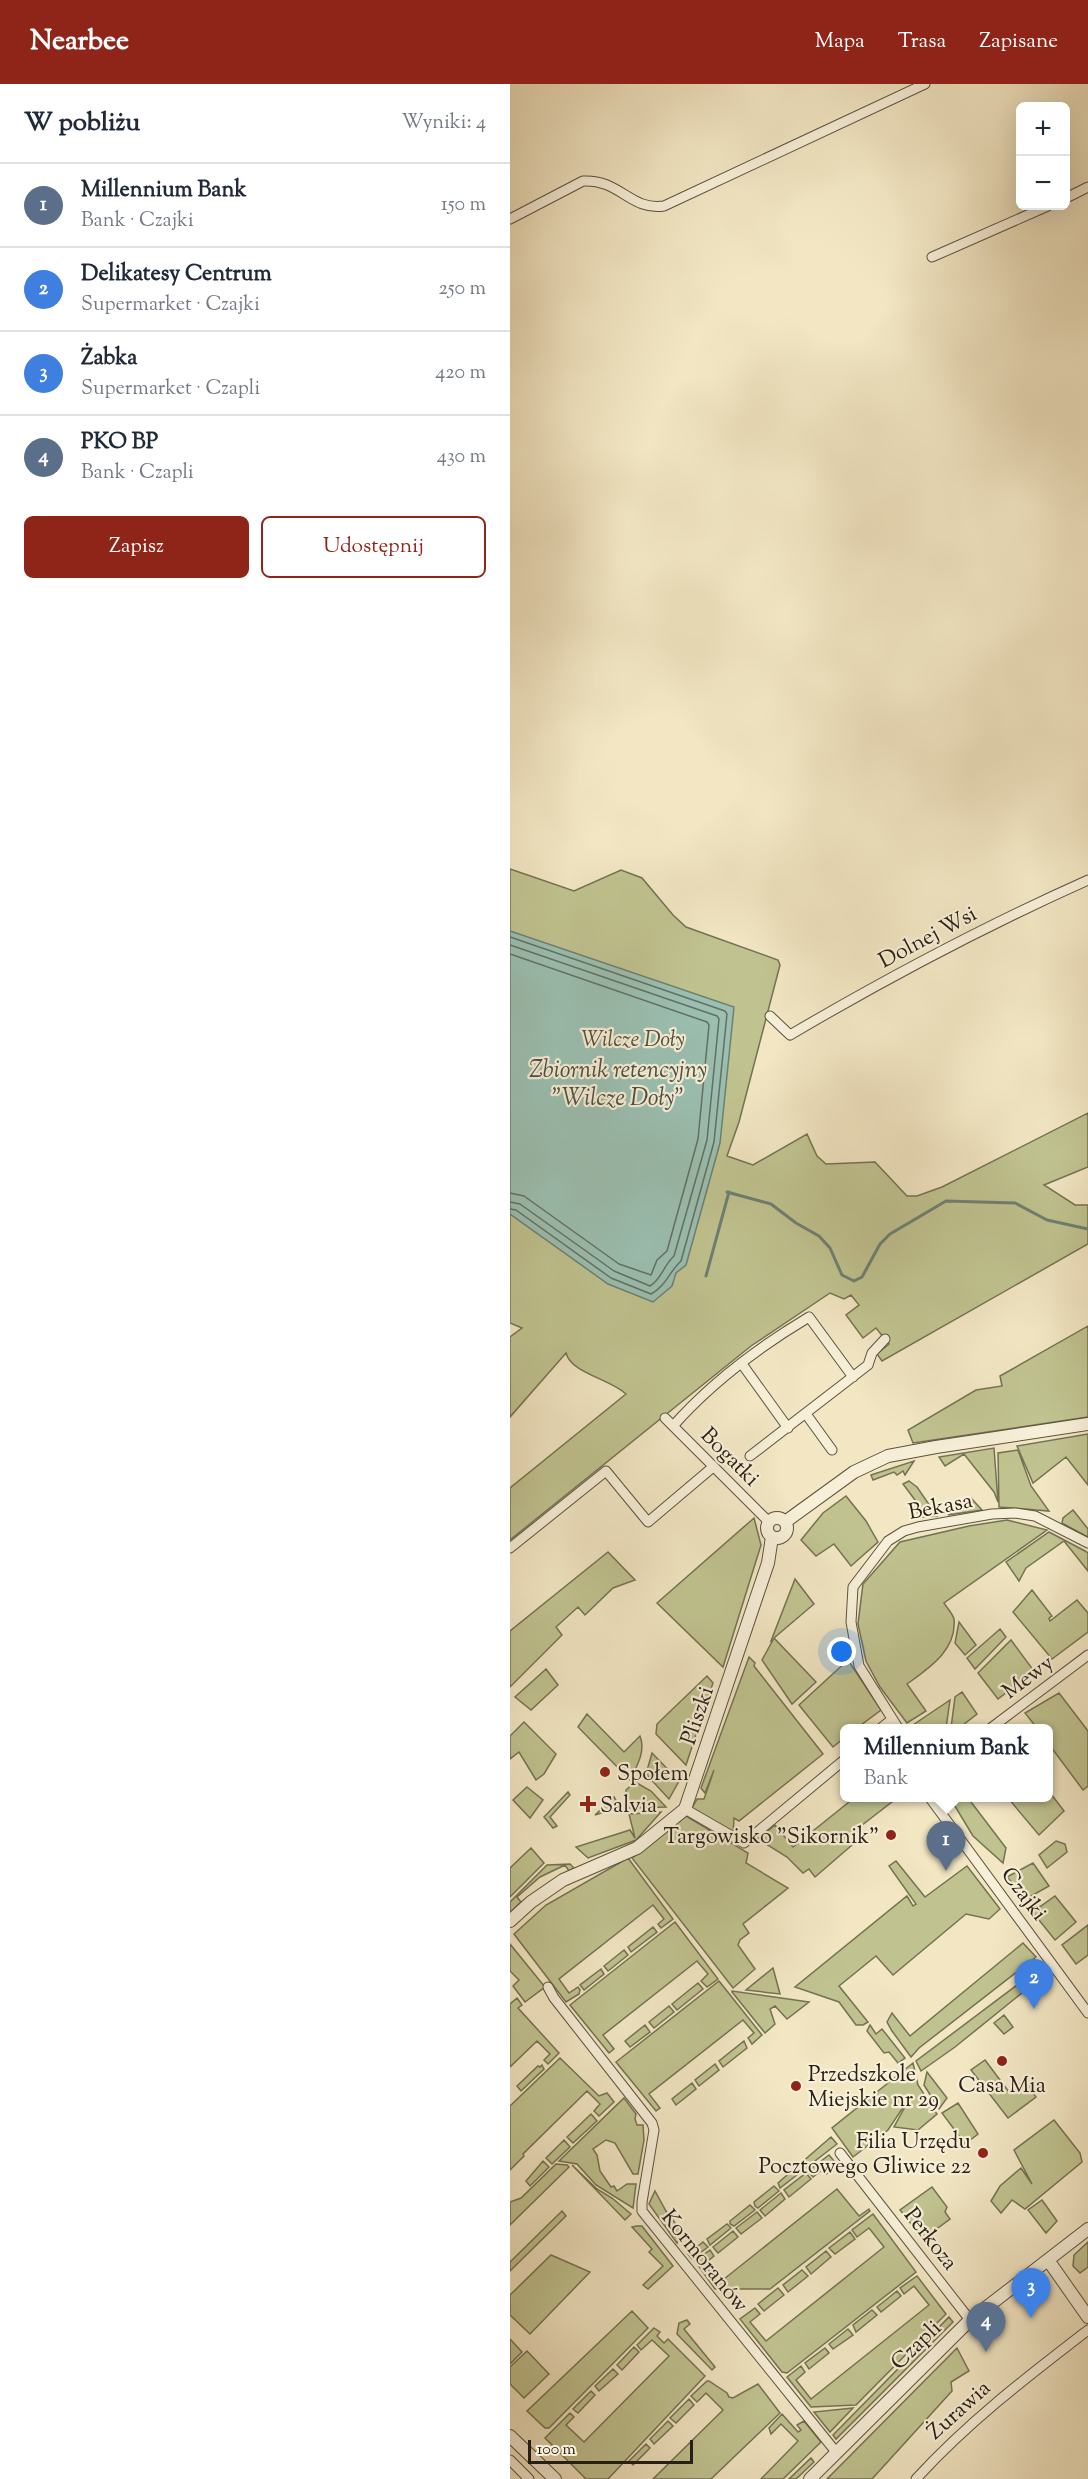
<!DOCTYPE html>
<html lang="pl">
<head>
<meta charset="utf-8">
<style>
  body { margin:0; font-family:"Sorts Mill Goudy",serif; background:#f6f6f7; color:#1f2937 }
  .controls { position:absolute; right:18px; top:18px; display:grid; overflow:hidden; border-radius:9px; box-shadow:0 6px 24px #0002 }
  .controls button { width:54px; height:54px; display:grid; place-items:center; padding:0; border:0; border-bottom:2px solid #e0e1e3; background:#fff; color:#1f2937; font:30px sans-serif }
  .scale { position:absolute; left:18px; bottom:15px; width:165px; box-sizing:border-box; padding-left:6px; border:3px solid #292015; border-top:0; font-size:16px; line-height:21px; white-space:nowrap; color:#292015; -webkit-text-stroke:4px #f7efd8; paint-order:stroke }
  .you { position:absolute; left:332px; top:1568px; width:21px; height:21px; margin:-15px; border:4px solid #fff; border-radius:50%; background:#1a73e8; box-shadow:0 0 0 9px #1a73e833 }
  .badge { display:grid; place-items:center; width:39px; height:39px; border-radius:50%; background:#8f2418; color:#fff; font-size:20px; font-weight:700 }
  .pin { position:absolute; translate:-50% -50px; filter:drop-shadow(0 2px 3px #0008) }
  .pin::after { content:''; position:absolute; top:32px; width:21px; height:18px; background:inherit; clip-path:polygon(0 0,100% 0,50% 100%) }
  .popup { position:absolute; left:330px; top:1640px; width:213px; height:78px; box-sizing:border-box; display:grid; place-content:center; border-radius:9px; background:#fff; filter:drop-shadow(0 2px 4px #0005); font-size:20px; white-space:nowrap; color:#747a83 }
  .popup b { font-size:22px; color:#1f2937 }
  .popup::after { content:''; position:absolute; left:50%; top:100%; margin-left:-12px; border:12px solid transparent; border-top-color:#fff }
  .list { margin:0; padding:0; list-style:none }
  h2 { display:flex; justify-content:space-between; align-items:center; height:78px; margin:0; padding:0 24px; font-size:26px }
  h2 small { font-size:20px; font-weight:400; color:#747a83 }
  .list li { display:grid; grid-template-columns:39px 1fr auto; gap:18px; align-items:center; box-sizing:border-box; height:84px; padding:0 24px; border-top:2px solid #e0e1e3 }
  .list b { display:block; font-size:22px; white-space:nowrap }
  .list p { margin:0; font-size:20px; white-space:nowrap; color:#747a83 }
  .list em { font-size:20px; font-style:normal; color:#747a83 }
  .actions { display:flex; gap:12px; padding:18px 24px }
  .actions a { flex:1; padding:14px 0; border:2px solid #8f2418; border-radius:9px; text-align:center; font-size:21px; color:#8f2418 }
  .actions .main { background:#8f2418; color:#fff }
  .map { position:relative; flex:none; width:578px; height:2395px; overflow:hidden }
  header { display:flex; align-items:center; gap:36px; box-sizing:border-box; height:84px; padding:0 30px; background:#8f2418; color:#fff }
  header strong { font-size:28px }
  nav { display:flex; gap:33px; margin-inline-start:auto; font-size:21px }
  main { display:flex }
  aside { flex:1; background:#fff }
  .map>svg:first-child { display:block }
  .green { fill:#c0c390; stroke:#747252; stroke-width:1.5 }
  .water { fill:#9bc0b2; stroke:#6d8073; stroke-width:1.5 }
  .lines { fill:none; stroke-linecap:round; stroke-linejoin:round }
  .shore { stroke:#627064; stroke-width:1.5 }
  .stream { stroke:#6d8073; stroke-width:3 }
  .minor-casing { stroke:#5b5240; stroke-width:11 }
  .tertiary-casing { stroke:#5b5240; stroke-width:14 }
  .minor { stroke:#f7efd8; stroke-width:9 }
  .tertiary { stroke:#f7efd8; stroke-width:12 }
  .poi-dot { fill:#8f2418; stroke:#f7efd8; stroke-width:2 }
  .labels { text-anchor:middle; stroke-width:4.5; stroke-linejoin:round; paint-order:stroke }
  .street-label { font-size:22px; fill:#292015; stroke:#f7efd8 }
  .park-label { font-size:22px; font-style:italic; fill:#56513a; stroke:#f7efd8 }
  .poi-label { font-size:22px; fill:#292015; stroke:#f7efd8; text-anchor:start }
  .water-label { font-size:24px; font-style:italic; fill:#4b5044; stroke:#f7efd8 }
</style>
</head>
<body>
<header>
<strong>Nearbee</strong>
<nav><a>Mapa</a><a>Trasa</a><a>Zapisane</a></nav>
</header>
<main>
<aside>
<h2>W pobliżu<small>Wyniki: 4</small></h2>
<ul class="list">
<li><span class="badge" style="background:#5c6f8a">1</span><div><b>Millennium Bank</b><p>Bank · Czajki</p></div><em>150 m</em></li>
<li><span class="badge" style="background:#3f7fe0">2</span><div><b>Delikatesy Centrum</b><p>Supermarket · Czajki</p></div><em>250 m</em></li>
<li><span class="badge" style="background:#3f7fe0">3</span><div><b>Żabka</b><p>Supermarket · Czapli</p></div><em>420 m</em></li>
<li><span class="badge" style="background:#5c6f8a">4</span><div><b>PKO BP</b><p>Bank · Czapli</p></div><em>430 m</em></li>
</ul>
<div class="actions"><a class="main">Zapisz</a><a>Udostępnij</a></div>
</aside>
<div class="map">
<svg width="578" height="2395" viewBox="0 0 578 2395">
  <rect width="100%" height="100%" fill="#f2e6c3"/>
  <filter id="stains"><feTurbulence type="fractalNoise" baseFrequency=".00333" numOctaves="4"/><feColorMatrix values="0 0 0 0 .2 0 0 0 0 .09 0 0 0 0 .02 0 0 0 .5 -.17"/></filter>
  <radialGradient id="worn" r=".72"><stop offset=".6" stop-color="#630" stop-opacity="0"/><stop offset="1" stop-color="#630" stop-opacity=".3"/></radialGradient>
  <path class="green" d="M0,785L64,807L111,786L132,794L163,831L176,843L268,876L270,881L229,1038L217,1072L243,1081L297,1050L307,1072L316,1080L365,1078L397,1112H407L432,1103L578,1029V1083L534,1101L565,1121H578V1160L372,1277L367,1270L379,1260L366,1244L353,1254L336,1231L349,1221L341,1211L334,1215L320,1209L241,1262L0,1456V1404L116,1310C100,1295 61,1289 56,1269L0,1333V1253L12,1244L0,1239Z
    M578,1242V1333L403,1359L398,1346L466,1306L492,1302L490,1292Z
    M578,1350V1401L556,1373L523,1399L507,1362Z
    M484,1364L488,1418L484,1408L454,1370L435,1382L429,1373Z
    M508,1366L521,1402L539,1427L489,1423L488,1369Z
    M404,1377L395,1391L393,1387L387,1391L384,1388L363,1396L361,1391Z
    M399,1397L407,1403L427,1432L412,1433L401,1421L405,1416L393,1400Z
    M336,1412L356,1437L368,1458L341,1482L324,1460L306,1472L291,1456L313,1429Z
    M461,1414L472,1426L438,1431Z
    M563,1426L578,1445V1453L552,1439L553,1434Z
    M244,1434L251,1461L213,1583L147,1519Z
    M497,1436L537,1446L434,1519C437,1524 443,1530 444,1535C447,1566 419,1584 397,1600L416,1627L397,1639L370,1603L356,1577L348,1540L353,1500L390,1458L459,1442Z
    M539,1448L575,1467L578,1469V1487L554,1457L516,1484L509,1497L496,1478Z
    M98,1468L125,1496L103,1504L75,1531L68,1523L46,1543L52,1551L0,1603V1547Z
    M285,1495L304,1520L264,1554L306,1598L282,1620L252,1576L263,1556L261,1557Z
    M522,1506L542,1532L539,1534L540,1537L567,1516L578,1529V1548L542,1575L503,1528Z
    M449,1538L466,1561L455,1571L445,1559Z
    M490,1545L496,1553L465,1585L457,1574Z
    M501,1556L524,1587L488,1615L468,1589Z
    M239,1573L245,1579L244,1582L313,1670L229,1737L224,1734L223,1752L180,1727L187,1715H194L204,1686L195,1709L191,1704Z
    M338,1576L371,1626L347,1644H334V1654L323,1663L289,1621Z
    M36,1585L48,1601L21,1626L5,1613Z
    M197,1592L203,1599L176,1681L146,1650L147,1640Z
    M452,1608L467,1630L449,1644H441L445,1613Z
    M549,1609L578,1647V1702L573,1706L538,1659V1644H527L515,1629Z
    M440,1616L436,1644L400,1643Z
    M77,1630L114,1668L130,1652C136,1667 127,1682 120,1696L68,1643Z
    M14,1638L46,1670L34,1690L26,1696L9,1668L0,1675V1652Z
    M142,1669L169,1697L159,1715L136,1690Z
    M125,1698L141,1707L156,1723L117,1724L116,1706Z
    M17,1703L33,1716L20,1734L3,1716Z
    M538,1706L554,1727L529,1751L498,1714H538Z
    M58,1708L60,1711L40,1733L47,1742L43,1744L34,1733Z
    M104,1713L110,1723L85,1731Z
    M344,1714H387L347,1745L356,1749L305,1793L299,1785L293,1789L277,1773L248,1755L265,1741L283,1763Z
    M440,1714H458L496,1764L493,1779L463,1752Z
    M151,1728L126,1756L78,1774L66,1763L120,1746L125,1754L119,1730Z
    M176,1732L238,1769L236,1779L278,1804L233,1840L239,1849L230,1856L228,1861L245,1885L223,1904L122,1774Z
    M546,1757L555,1760L557,1768L537,1784L529,1771Z
    M21,1764L34,1779L0,1813V1784Z
    M118,1774L163,1835L151,1844L148,1840L154,1835L143,1821L49,1895L59,1909L68,1903L70,1906L69,1910L56,1918L4,1850L36,1821Z
    M386,1777L415,1813L457,1782L490,1825L479,1835L456,1830L383,1891L366,1872L329,1902L358,1938L353,1941H346L329,1918L285,1903L397,1812L403,1822L406,1820L379,1782Z
    M523,1779L539,1802L516,1815L497,1793Z
    M60,1780L64,1784L59,1787L55,1781L30,1793L7,1813L11,1818L0,1829V1818L37,1781Z
    M545,1812L566,1838L545,1856L521,1826L531,1822Z
    M165,1838L208,1895L197,1903L191,1897L198,1890L187,1877L93,1951L104,1965L99,1969L60,1921Z
    M578,1841V1871L566,1880L552,1861Z
    M143,1843L147,1848L121,1868L118,1863Z
    M513,1859L526,1873L409,1964L401,1973L382,1947L377,1938L382,1929L400,1952Z
    M0,1860L35,1903L15,1918L3,1902L9,1896L0,1887Z
    M114,1866L118,1871L98,1887L94,1882Z
    M263,1884L270,1910L236,1906Z
    M91,1885L94,1890L74,1906L70,1901Z
    M523,1889L528,1896L445,1963L411,1987L406,1977Z
    M209,1897L252,1951L242,1960L238,1954L244,1949L233,1936L139,2010L150,2024L146,2027L106,1978Z
    M188,1899L193,1905L167,1926L162,1920Z
    M222,1908V1907L299,1918L277,1935L265,1922L260,1925L265,1940L255,1949Z
    M7,1914L12,1921L8,1924L49,1969L38,1980L34,1976L40,1970L27,1957L0,1983V1920Z
    M159,1922L164,1928L144,1944L139,1938Z
    M494,1931L503,1943L494,1950L484,1939Z
    M135,1941L140,1948L120,1963L115,1957Z
    M360,1941L366,1950L372,1945L395,1974L388,1979L379,1968L374,1969L357,1947Z
    M234,1957L237,1964L213,1983L209,1977Z
    M50,1974L89,2012L97,2009L104,2018L89,2032L84,2027L90,2020L77,2007L13,2070L14,2072L0,2086V2022Z
    M475,1976L499,2008L515,1996L526,2013L498,2034L461,1986Z
    M403,1979L408,2001L427,2030L408,2046L384,2043L402,2010L378,2046L343,2073L322,2044Z
    M205,1980L209,1986L189,2002L185,1996Z
    M32,1981L34,1985L11,2007L7,2002L28,1982L30,1983Z
    M417,1988L437,2014L429,2025L414,2001Z
    M182,1999L186,2005L166,2021L162,2015Z
    M114,2014L126,2030L125,2035L127,2041H133L134,2056L128,2090H123L105,2059L96,2056L83,2065L87,2071L90,2087L101,2103L104,2102L107,2107L117,2100H126L123,2124L86,2101L67,2080L49,2077Z
    M448,2019L468,2050L455,2060L432,2029Z
    M81,2030L87,2037L63,2059L57,2053Z
    M544,2036L570,2069L572,2078L515,2125L502,2116L491,2129L481,2117L490,2102L511,2084L522,2100L504,2066Z
    M321,2053L327,2060L270,2104L268,2099Z
    M54,2056L60,2063L42,2080L36,2074Z
    M319,2071L329,2083L316,2090L312,2086L303,2093L298,2087Z
    M33,2077L39,2083L20,2102L16,2097Z
    M46,2080L57,2081L59,2083L0,2141V2118L11,2114Z
    M62,2081L87,2105L102,2114L121,2130L115,2136Z
    M296,2089L301,2095L279,2113L274,2106Z
    M264,2102L269,2107L248,2124L245,2122L244,2118Z
    M422,2103L437,2123L435,2128L440,2135L413,2155L390,2126Z
    M327,2105L349,2132L359,2125L360,2127L260,2205H205L185,2177L200,2166L204,2172L194,2180L209,2199Z
    M145,2107L156,2127L171,2147L167,2159L139,2120Z
    M271,2109L275,2115L255,2132L250,2126Z
    M532,2116L547,2137L536,2149L518,2126Z
    M240,2121L245,2126L224,2142L220,2140V2137Z
    M52,2127L56,2132L0,2187V2178Z
    M247,2128L252,2134L231,2150L226,2144Z
    M363,2130L406,2188L277,2289L272,2288L230,2235L245,2224L250,2230L240,2238L256,2257L374,2163L359,2144L347,2153L342,2146Z
    M217,2140L221,2144L200,2161L197,2155Z
    M127,2142H132L135,2146L163,2182L138,2205L133,2201L153,2182L139,2168L142,2165L122,2143Z
    M223,2147L228,2153L208,2169L203,2163Z
    M340,2148L345,2155L325,2170L319,2164Z
    M193,2158L198,2163L182,2175L178,2170Z
    M578,2158V2183L570,2189L563,2182L564,2171Z
    M316,2167L321,2173L301,2190L296,2183Z
    M41,2171L80,2188L20,2250L0,2231V2211Z
    M292,2186L298,2192L278,2208L273,2201Z
    M407,2192L436,2230L346,2321L301,2323L277,2293L291,2282L295,2288L286,2296L301,2315L419,2221L404,2202L394,2210L390,2204Z
    M268,2204L274,2211L254,2227L248,2220Z
    M387,2207L391,2212L371,2228L367,2223Z
    M362,2226L367,2231L346,2248L343,2241Z
    M122,2227L138,2244L39,2344H35L17,2327Z
    M439,2233L443,2238L326,2355L323,2351Z
    M177,2236L180,2240L174,2245L205,2283L202,2286L167,2250L169,2239Z
    M144,2244L150,2248L147,2252L154,2259L158,2255L195,2292L98,2395H76L35,2354L60,2329L64,2333L56,2341L74,2358L159,2272L142,2256L131,2266L127,2261Z
    M338,2245L343,2251L323,2265L319,2260Z
    M0,2255L12,2268L0,2280Z
    M124,2263L129,2268L112,2286L107,2281Z
    M315,2264L319,2269L299,2285L295,2279Z
    M447,2264L459,2287L441,2298L442,2307L362,2395H317Z
    M17,2267L39,2290L14,2314L0,2300V2283Z
    M103,2285L108,2290L89,2307L85,2302Z
    M197,2297H199L217,2309L219,2313L223,2314L248,2300L270,2329L201,2395H143L213,2326L196,2309L187,2318L181,2312Z
    M81,2307L85,2311L68,2329L63,2325Z
    M179,2315L184,2321L166,2339L160,2334Z
    M343,2324L320,2348L304,2328Z
    M272,2330L288,2348L291,2346L287,2341L294,2337L311,2358L273,2395H251L288,2357L271,2340L261,2350L259,2344Z
    M158,2337L163,2342L144,2360L140,2355Z
    M136,2360L140,2364L123,2381L119,2377Z
    M301,2374L304,2378L286,2395H279Z"/>
  <path class="water" d="M0,847L224,923L210,1059L176,1181L166,1189L162,1202L143,1218L98,1200L0,1130Z"/>
  <g class="lines">
    <path class="shore" d="M0,853L215,927L217,930L204,1058L171,1177C159,1188 156,1202 141,1210L101,1194L6,1126L0,1125
      M0,861L207,932L209,935L197,1056L164,1172C153,1182 152,1195 140,1202L104,1187L10,1120L0,1118
      M0,870L197,938L199,941L188,1055L157,1167L147,1176L141,1191L109,1180L14,1112L0,1109"/>
    <path class="stream" d="M217,1108L261,1120L286,1139L309,1152L320,1164L332,1191L344,1197L352,1193L370,1160L380,1150L436,1117L505,1119L537,1136L578,1145
      M196,1192L219,1108"/>
    <defs>
      <path id="minor" d="M556,114L578,103
        M0,135L73,97C110,95 120,127 154,122L415,0
        M422,173L538,122
        M260,932L280,951C377,894 475,842 578,796
        M232,1280L278,1344
        M296,1330L322,1366
        M155,1334L259,1438
        M163,1342C201,1299 249,1263 299,1233L343,1293
        M240,1372L358,1281L362,1269L375,1255
        M0,1464L96,1387L138,1438L203,1383
        M371,1644L381,1636
        M388,1644L349,1582L341,1538L343,1503L378,1457L394,1447L408,1443L482,1430L505,1429L525,1432L578,1459
        M481,1644L578,1571
        M420,1714L578,1929
        M175,1725L234,1759L334,1676
        M38,1903L44,1914L142,2039L144,2046L132,2118V2127L326,2368
        M330,2069L460,2236
        M0,2376L19,2395
        M406,2395C458,2338 517,2293 578,2246"/>
      <path id="tertiary" d="M257 1444a10 10 0 1 1 20 0a10 10 0 1 1-20 0Z
        M275,1438L344,1388L378,1372L426,1363L578,1340
        M0,1837L21,1818L53,1796L127,1764L175,1725L258,1479L262,1453
        M538,2176L578,2233
        M0,2352L45,2395
        M300,2395L460,2236L578,2145"/>
    </defs>
    <use href="#minor" class="minor-casing"/>
    <use href="#tertiary" class="tertiary-casing"/>
    <use href="#minor" class="minor"/>
    <use href="#tertiary" class="tertiary"/>
  </g>
  <g class="poi-dot">
    <circle cx="95" cy="1688" r="6"/>
    <path d="M75 1711h6v6h6v6h-6v6h-6v-6h-6v-6h6z"/>
    <circle cx="381" cy="1751" r="6"/>
    <circle cx="492" cy="1977" r="6"/>
    <circle cx="286" cy="2002" r="6"/>
    <circle cx="473" cy="2069" r="6"/>
  </g>
  <g class="labels">
    <g class="street-label">
      <text transform="translate(417 852) rotate(-28)" y="8">Dolnej Wsi</text>
      <text transform="translate(221 1372) rotate(45)" y="8">Bogatki</text>
      <text transform="translate(430 1421) rotate(-11)" y="8">Bekasa</text>
      <text transform="translate(517 1592) rotate(-37)" y="8">Mewy</text>
      <text transform="translate(186 1631) rotate(-71)" y="8">Pliszki</text>
      <text transform="translate(515 1809) rotate(53)" y="8">Czajki</text>
      <text transform="translate(422 2154) rotate(52)" y="8">Perkoza</text>
      <text transform="translate(196 2176) rotate(51)" y="8">Kormoranów</text>
      <text transform="translate(405 2260) rotate(-44)" y="8">Czapli</text>
      <text transform="translate(448 2325) rotate(-42)" y="8">Żurawia</text>
    </g>
    <g class="park-label">
      <text x="123" y="962">Wilcze Doły</text>
    </g>
    <g class="poi-label">
      <text x="107" y="1696">Społem</text>
      <text x="90" y="1728">Salvia</text>
      <text x="369" y="1759" text-anchor="end">Targowisko "Sikornik"</text>
      <text x="298" y="1997">Przedszkole<tspan x="298" dy="25">Miejskie nr 29</tspan></text>
      <text x="492" y="2008" text-anchor="middle">Casa Mia</text>
      <text x="461" y="2064" text-anchor="end">Filia Urzędu<tspan x="461" dy="25">Pocztowego Gliwice 22</tspan></text>
    </g>
    <g class="water-label">
      <text x="108" y="993">Zbiornik retencyjny<tspan x="108" dy="28">"Wilcze Doły"</tspan></text>
    </g>
  </g>
  <rect width="100%" height="100%" filter="url(#stains)"/>
  <rect width="100%" height="100%" fill="url(#worn)"/>
</svg>
<div class="controls">
<button>+</button>
<button>−</button>
</div>
<div class="scale">100 m</div>
<div class="you"></div>
<div class="pin badge" style="left:436px;top:1787px;background:#5c6f8a">1</div>
<div class="popup"><b>Millennium Bank</b>Bank</div>
<div class="pin badge" style="left:524px;top:1925px;background:#3f7fe0">2</div>
<div class="pin badge" style="left:521px;top:2234px;background:#3f7fe0">3</div>
<div class="pin badge" style="left:476px;top:2268px;background:#5c6f8a">4</div>
</div>
</main>
</body>
</html>
